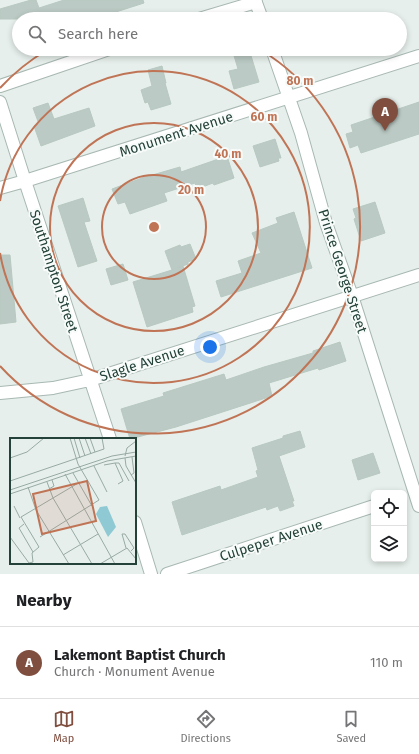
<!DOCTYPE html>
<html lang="en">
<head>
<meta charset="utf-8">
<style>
  body { margin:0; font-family:"Fira Sans",sans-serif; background:#f2f2f2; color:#202124 }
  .controls { position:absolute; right:12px; bottom:12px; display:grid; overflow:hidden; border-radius:6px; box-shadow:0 2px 6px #0003 }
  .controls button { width:36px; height:36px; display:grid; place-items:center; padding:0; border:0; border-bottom:1px solid #e0e0e0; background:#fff; color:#202124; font:20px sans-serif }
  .you { position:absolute; left:210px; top:347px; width:14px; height:14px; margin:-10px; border:3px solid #fff; border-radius:50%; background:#1a73e8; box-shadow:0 0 0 6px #1a73e833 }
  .badge { display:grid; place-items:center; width:26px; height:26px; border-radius:50%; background:#7f4e3f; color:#fff; font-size:13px; font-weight:700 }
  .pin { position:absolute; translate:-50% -33px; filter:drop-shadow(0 1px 2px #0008) }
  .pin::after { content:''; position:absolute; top:21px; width:14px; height:12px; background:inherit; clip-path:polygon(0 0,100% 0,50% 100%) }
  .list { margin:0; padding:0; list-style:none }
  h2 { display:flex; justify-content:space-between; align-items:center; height:52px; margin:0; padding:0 16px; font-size:17px }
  h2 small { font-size:13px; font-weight:400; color:#757577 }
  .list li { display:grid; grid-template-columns:26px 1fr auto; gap:12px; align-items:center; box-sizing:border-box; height:72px; padding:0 16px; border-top:1px solid #e0e0e0 }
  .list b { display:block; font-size:15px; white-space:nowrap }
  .list p { margin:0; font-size:13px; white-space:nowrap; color:#757577 }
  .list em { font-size:13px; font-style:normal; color:#757577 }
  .icon { flex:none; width:22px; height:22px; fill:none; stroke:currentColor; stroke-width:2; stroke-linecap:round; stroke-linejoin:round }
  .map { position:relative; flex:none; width:419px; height:574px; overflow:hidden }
  .search { position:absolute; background:#fff; box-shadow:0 2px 6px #0003; left:12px; right:12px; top:12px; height:44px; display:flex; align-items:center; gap:10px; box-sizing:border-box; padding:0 14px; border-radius:22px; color:#757577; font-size:15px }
  .sheet { height:124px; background:#fff }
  nav { display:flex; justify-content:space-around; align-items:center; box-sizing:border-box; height:56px; border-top:1px solid #e0e0e0; background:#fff; font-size:11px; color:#757577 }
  nav a { display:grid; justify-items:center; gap:2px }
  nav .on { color:#7f4e3f }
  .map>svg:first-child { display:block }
  .building { fill:#bbcac4; stroke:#b8c9c2 }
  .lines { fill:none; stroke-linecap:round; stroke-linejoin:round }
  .minor-casing { stroke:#a8b8b2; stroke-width:14 }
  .minor { stroke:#fff; stroke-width:12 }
  .ring { fill:none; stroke:#c07456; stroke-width:2 }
  .labels { text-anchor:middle; stroke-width:4; stroke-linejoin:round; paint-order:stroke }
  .street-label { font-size:14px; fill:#24423a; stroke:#f7fbf9 }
  .inset-road { fill:none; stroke:#98aaa4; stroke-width:1 }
  .view { fill:#c07456; fill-opacity:0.15; stroke:#c07456; stroke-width:2 }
  .inset-edge { fill:none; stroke:#24423a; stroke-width:2 }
  .centre { fill:#c07456; stroke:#f7fbf9; stroke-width:2 }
  .ring-label { font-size:12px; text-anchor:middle; font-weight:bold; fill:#c07456; stroke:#f7fbf9; stroke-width:4; stroke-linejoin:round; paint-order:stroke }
</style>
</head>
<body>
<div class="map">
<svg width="419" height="574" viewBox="0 0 419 574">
  <rect width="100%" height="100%" fill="#e6efeb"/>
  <path class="building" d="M31,0H36L39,8L64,0H143L144,3L94,19H0V9Z
    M232,49H249L259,82L234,89L229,71L238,69Z
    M162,66L166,83H165L171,104L151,110L148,102L145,103L141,90L152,86L148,70Z
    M419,102V134L361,153L358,145L350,148L346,134L353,132L351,125Z
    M48,103L54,119L89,108L95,126L41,146L34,126L39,124L33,108Z
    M275,139L281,158H278L279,161L260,167L253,146Z
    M227,156L234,178L214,185L213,183L197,189L195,183L164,193L167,201L130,214L125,202L118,204L112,189L142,178L180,167L181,172Z
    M83,198L90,221L84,222L97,261L78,267L58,206Z
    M375,202L385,233L361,241L354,219L356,218L353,209Z
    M294,212L312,268L221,297L216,281L242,273L238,261L261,253L252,233L278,223L276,218Z
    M190,244L196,259L188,262V264L177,268L183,266L195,306L192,307L193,312L147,327L133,282L172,270L165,251L180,245L181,247Z
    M0,255H10L16,322L0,324Z
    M123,264L128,280L111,285L106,269Z
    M340,342L346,361L319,370L318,368L269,383L272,396L176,427L130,439L121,409L164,396L163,393L224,374L226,380L264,367L313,353V351Z
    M300,431L305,447L279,456L294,501H292L294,506L280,511L278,506L267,510L266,507L182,535L172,502L220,486L221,490L258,477L256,471L258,470L252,448L283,438V436Z
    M373,453L380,473L358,480L352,460Z"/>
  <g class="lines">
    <defs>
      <path id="minor" d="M255,0L262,19
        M199,19L256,2
        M272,49L301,133L326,223L352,296L419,506
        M0,86L109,49
        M0,102L25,181L110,439
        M0,188L25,181L419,56
        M0,393L53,388L90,380L419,275
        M135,522L151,574
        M167,574L374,506"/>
    </defs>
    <use href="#minor" class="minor-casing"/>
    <use href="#minor" class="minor"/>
  </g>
  <g class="ring">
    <circle cx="154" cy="227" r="52"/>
    <circle cx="154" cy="227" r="104"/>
    <path d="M0 201A156 156 0 1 1 0 253"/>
    <path d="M0 88A207 207 0 0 1 47 50M261 50A207 207 0 1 1 0 366"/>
  </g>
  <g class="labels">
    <g class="street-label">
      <text transform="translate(176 134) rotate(-18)" y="5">Monument Avenue</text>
      <text transform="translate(54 271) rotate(72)" y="5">Southampton Street</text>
      <text transform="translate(343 271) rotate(72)" y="5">Prince George Street</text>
      <text transform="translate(142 363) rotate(-18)" y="5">Slagle Avenue</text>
      <text transform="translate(271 540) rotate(-18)" y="5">Culpeper Avenue</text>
    </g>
  </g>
  <g transform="translate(10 438)">
    <rect width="126" height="126" fill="#e6efeb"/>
    <path d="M97,68L106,89L98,99L86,76L90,69Z" fill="#8ec9d4"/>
    <path class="inset-road" d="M64,0L70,20M69,0L75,18M75,0L81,16M80,0L85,14M115,18L117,10L126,3M0,20L17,14L34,0M115,20L116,28L126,45M105,25H109L119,43M94,27L105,25L113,43L108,46M84,28L97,54M63,35L82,68M55,36L105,126M121,37L124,35L122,19M0,43L94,11L92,0M37,44L43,60L82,126M18,49L26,72L59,126M39,51L44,48L42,42M0,52L102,18L126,14M0,56L97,23L126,18M4,68L10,80M14,86L9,90L23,114M0,99L19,125L23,124L22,115L29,109L11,79L70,44M30,99L89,62L68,26L60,0M116,110L112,96H115L124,110L121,113M53,117L88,96M90,126L117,110L126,121"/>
    <path class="view" d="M77,43L86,83L32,96L23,56Z"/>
    <rect width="126" height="126" class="inset-edge"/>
  </g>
  <circle cx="154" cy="227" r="6" class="centre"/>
  <g class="ring-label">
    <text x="300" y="85">80 m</text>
    <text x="264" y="121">60 m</text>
    <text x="228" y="158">40 m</text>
    <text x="191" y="194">20 m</text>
  </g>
</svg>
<div class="controls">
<button><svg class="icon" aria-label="locate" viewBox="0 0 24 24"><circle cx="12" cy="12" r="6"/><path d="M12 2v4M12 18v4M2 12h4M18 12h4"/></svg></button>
<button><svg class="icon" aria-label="layers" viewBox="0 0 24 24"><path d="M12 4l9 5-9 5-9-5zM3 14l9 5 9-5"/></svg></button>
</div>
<div class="you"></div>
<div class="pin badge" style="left:385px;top:131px">A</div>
<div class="search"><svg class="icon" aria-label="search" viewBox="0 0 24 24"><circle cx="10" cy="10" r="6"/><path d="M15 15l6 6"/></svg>Search here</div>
</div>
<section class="sheet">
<h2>Nearby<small></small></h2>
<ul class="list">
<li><span class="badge">A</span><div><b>Lakemont Baptist Church</b><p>Church · Monument Avenue</p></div><em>110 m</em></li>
</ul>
</section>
<nav>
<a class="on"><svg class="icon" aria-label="map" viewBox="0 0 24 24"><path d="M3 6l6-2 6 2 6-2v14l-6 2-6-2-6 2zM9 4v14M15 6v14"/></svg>Map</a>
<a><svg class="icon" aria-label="directions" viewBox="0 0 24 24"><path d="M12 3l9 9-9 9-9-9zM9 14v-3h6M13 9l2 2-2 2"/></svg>Directions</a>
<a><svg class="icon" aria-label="saved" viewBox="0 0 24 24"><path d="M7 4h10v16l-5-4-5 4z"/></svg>Saved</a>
</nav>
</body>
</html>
